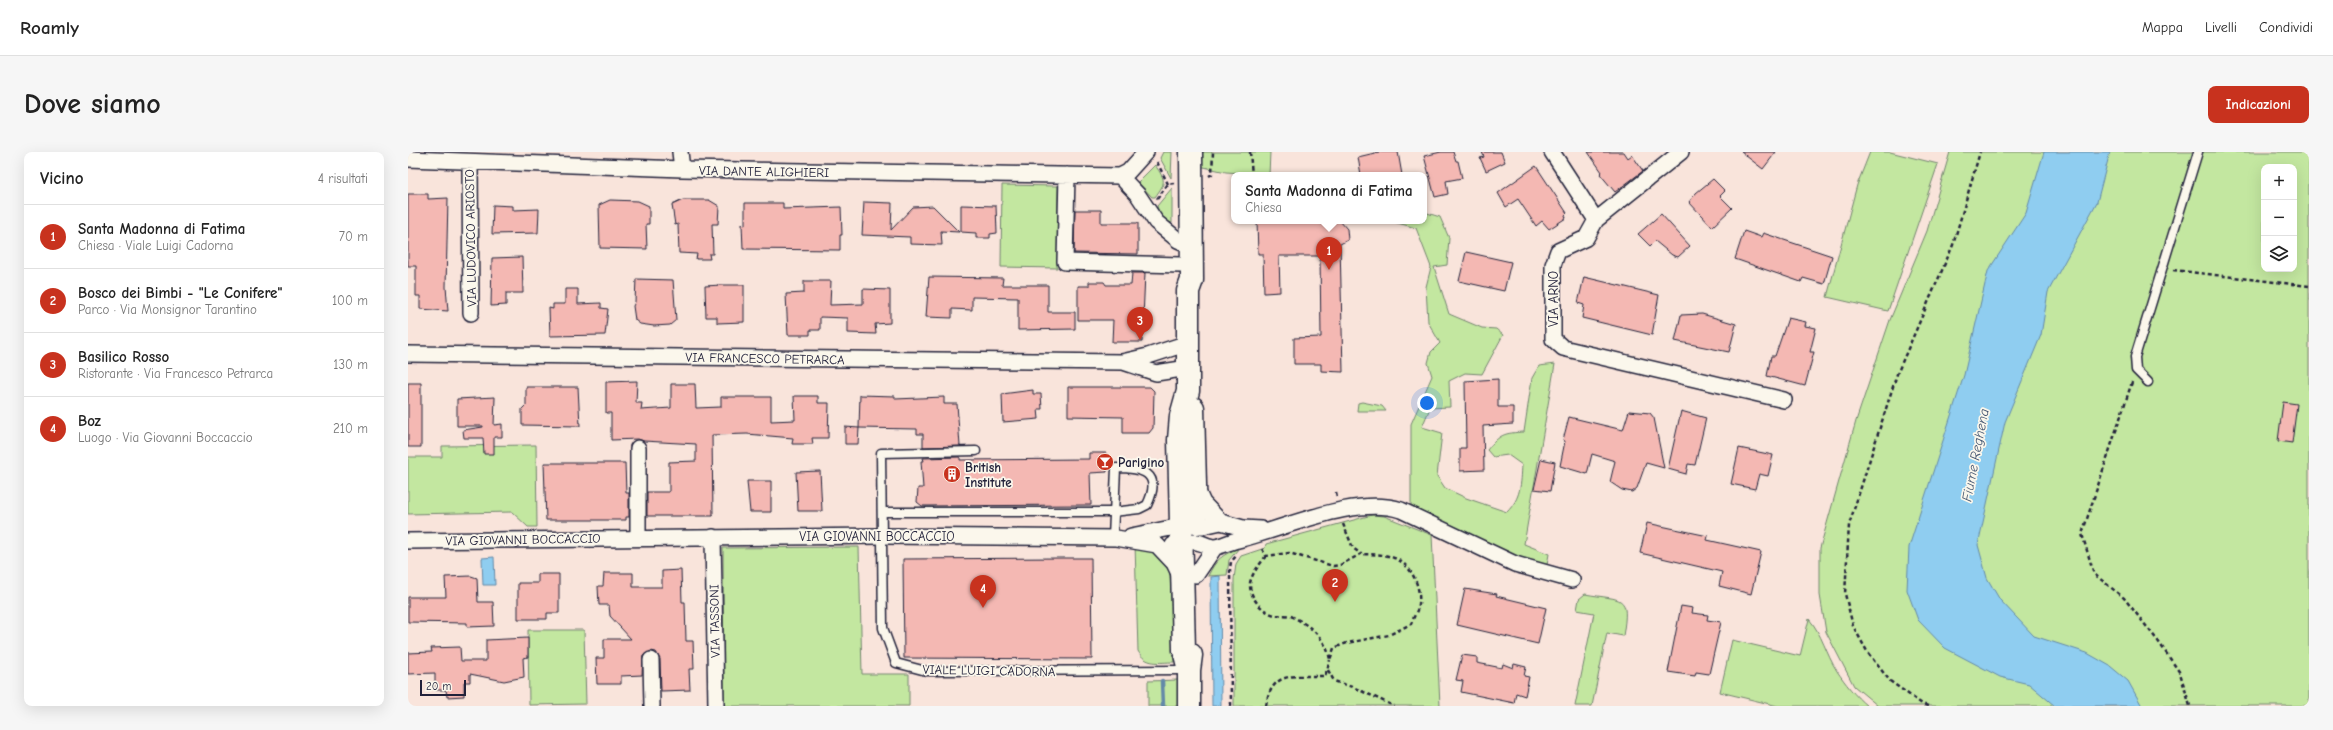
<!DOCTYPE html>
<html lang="it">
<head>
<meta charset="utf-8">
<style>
  body { margin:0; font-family:"Comic Neue",sans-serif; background:#f6f6f6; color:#222 }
  .controls { position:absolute; right:12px; top:12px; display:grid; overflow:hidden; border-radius:8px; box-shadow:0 4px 16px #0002 }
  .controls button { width:36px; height:36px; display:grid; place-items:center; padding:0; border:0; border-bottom:1px solid #e0e0e0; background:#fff; color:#222; font:20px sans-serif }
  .scale { position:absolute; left:12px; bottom:10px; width:46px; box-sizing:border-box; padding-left:4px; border:2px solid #22223b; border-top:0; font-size:11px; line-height:14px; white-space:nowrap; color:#22223b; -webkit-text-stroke:3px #fbf7ec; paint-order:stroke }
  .you { position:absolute; left:1019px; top:251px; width:14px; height:14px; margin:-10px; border:3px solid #fff; border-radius:50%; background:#1a73e8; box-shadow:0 0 0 6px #1a73e833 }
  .badge { display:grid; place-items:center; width:26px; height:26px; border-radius:50%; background:#c8321e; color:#fff; font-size:13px; font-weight:700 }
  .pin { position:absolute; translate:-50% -33px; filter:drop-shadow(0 1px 2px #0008) }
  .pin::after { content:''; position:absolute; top:21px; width:14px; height:12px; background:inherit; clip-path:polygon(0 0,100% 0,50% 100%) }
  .popup { position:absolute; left:823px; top:20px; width:196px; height:52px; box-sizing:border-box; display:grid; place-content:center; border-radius:8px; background:#fff; filter:drop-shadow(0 1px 3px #0005); font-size:13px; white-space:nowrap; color:#767676 }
  .popup b { font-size:15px; color:#222 }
  .popup::after { content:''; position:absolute; left:50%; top:100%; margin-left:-8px; border:8px solid transparent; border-top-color:#fff }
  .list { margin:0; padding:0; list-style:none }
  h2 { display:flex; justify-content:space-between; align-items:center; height:52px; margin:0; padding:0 16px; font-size:17px }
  h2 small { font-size:13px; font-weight:400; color:#767676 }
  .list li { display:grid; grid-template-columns:26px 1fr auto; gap:12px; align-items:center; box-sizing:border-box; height:64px; padding:0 16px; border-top:1px solid #e0e0e0 }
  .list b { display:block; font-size:15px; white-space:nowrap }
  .list p { margin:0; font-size:13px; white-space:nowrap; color:#767676 }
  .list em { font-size:13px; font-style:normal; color:#767676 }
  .icon { flex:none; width:22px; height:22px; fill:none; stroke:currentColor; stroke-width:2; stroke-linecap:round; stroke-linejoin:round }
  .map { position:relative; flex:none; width:1901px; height:554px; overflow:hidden; border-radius:8px }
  header { display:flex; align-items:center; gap:24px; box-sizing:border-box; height:56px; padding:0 20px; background:#fff; border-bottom:1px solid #e0e0e0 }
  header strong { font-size:19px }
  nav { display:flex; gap:22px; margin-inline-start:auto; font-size:14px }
  .intro { display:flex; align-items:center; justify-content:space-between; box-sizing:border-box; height:96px; padding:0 24px }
  h1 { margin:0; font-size:28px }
  .button { padding:10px 18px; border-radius:8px; background:#c8321e; color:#fff; font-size:14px; font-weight:700 }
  main { display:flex; gap:24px; padding:0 24px }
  aside { flex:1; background:#fff; border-radius:8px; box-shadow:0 4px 16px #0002 }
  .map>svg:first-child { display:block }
  .green { fill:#c3e7a0; stroke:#72846e; fill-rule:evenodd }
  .water { fill:#8fcdf0; stroke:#6389a8 }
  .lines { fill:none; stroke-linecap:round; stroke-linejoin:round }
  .stream { stroke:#6389a8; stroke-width:4.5 }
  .building { fill:#f4b8b3; stroke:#22223b }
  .service-casing { stroke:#22223b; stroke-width:11 }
  .minor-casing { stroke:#22223b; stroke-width:18 }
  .secondary-casing { stroke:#22223b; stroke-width:25 }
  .path { stroke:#22223b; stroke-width:2.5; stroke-dasharray:4 3; stroke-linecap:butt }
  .service { stroke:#fbf7ec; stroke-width:8 }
  .minor { stroke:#fbf7ec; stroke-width:15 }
  .secondary { stroke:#fbf7ec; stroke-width:22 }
  .labels { text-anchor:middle; stroke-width:3.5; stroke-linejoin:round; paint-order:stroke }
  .street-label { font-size:13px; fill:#22223b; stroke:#fbf7ec }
  .poi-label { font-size:13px; font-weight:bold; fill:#22223b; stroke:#fbf7ec; text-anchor:start }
  .water-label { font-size:14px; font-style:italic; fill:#435571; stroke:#fbf7ec }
</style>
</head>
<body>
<header>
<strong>Roamly</strong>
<nav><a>Mappa</a><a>Livelli</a><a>Condividi</a></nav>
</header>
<div class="intro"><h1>Dove siamo</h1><a class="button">Indicazioni</a></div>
<main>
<aside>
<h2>Vicino<small>4 risultati</small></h2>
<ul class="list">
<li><span class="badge">1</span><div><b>Santa Madonna di Fatima</b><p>Chiesa · Viale Luigi Cadorna</p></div><em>70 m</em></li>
<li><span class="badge">2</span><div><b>Bosco dei Bimbi - &quot;Le Conifere&quot;</b><p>Parco · Via Monsignor Tarantino</p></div><em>100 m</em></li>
<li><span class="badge">3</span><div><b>Basilico Rosso</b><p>Ristorante · Via Francesco Petrarca</p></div><em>130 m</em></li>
<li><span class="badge">4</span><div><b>Boz</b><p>Luogo · Via Giovanni Boccaccio</p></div><em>210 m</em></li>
</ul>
</aside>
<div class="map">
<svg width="1901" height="554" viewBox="0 0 1901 554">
  <rect width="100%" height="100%" fill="#f9e4db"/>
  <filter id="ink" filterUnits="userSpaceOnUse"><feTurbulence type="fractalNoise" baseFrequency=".025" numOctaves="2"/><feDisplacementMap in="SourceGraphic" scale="8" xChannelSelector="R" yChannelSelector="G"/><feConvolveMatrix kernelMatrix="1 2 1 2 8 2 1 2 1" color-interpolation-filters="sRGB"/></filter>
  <g filter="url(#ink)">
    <path class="green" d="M755,0H764L763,26L752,6Z
      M787,0H862L861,23L818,20L787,13Z
      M1462,0H1482L1530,12L1480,159L1419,145L1449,33Z
      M1542,0H1901V554H1470L1446,534L1418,480L1412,443V396L1448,269L1482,168L1519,79ZM1856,15H1886V117H1856Z
      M747,13C758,29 758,30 747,45H744L730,30Z
      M594,33L650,34L649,116L593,115Z
      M764,36V71C754,69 752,63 749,54Z
      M1016,60L1032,65L1041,86L1039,113L1026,115L1041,162L1074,176L1088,177L1095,183L1074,222L1057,221L1041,229L1042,255L1022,256L1014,275L1034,281L1029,324L1037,336L1058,346L1099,360C1113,346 1113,332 1114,313L1100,303L1085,305L1079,298C1092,282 1096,281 1116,280L1124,226L1131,214L1147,212L1116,392L1141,402L1139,413L1097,402L1003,353V272L1024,224L1020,211L1023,200L1032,191L1020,170L1018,135L1023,115L1008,76L982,69H1016Z
      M954,250L974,254L978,259H949L950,251Z
      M128,293L129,375H120L104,360L0,362V305H34V294Z
      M964,363L976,364L1024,383L1032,554H826V427L828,412L833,404L857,396L858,392Z
      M727,392L744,396L753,406L762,421L766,510C751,510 738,514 730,499Z
      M451,395L454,522H501V554H316L315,396Z
      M831,396L821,408L819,423L800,424C808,407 814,403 831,396Z
      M1177,442C1215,449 1222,441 1215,484L1199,481L1184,554H1167L1186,461L1169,458L1171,447Z
      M1401,467C1414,482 1418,502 1429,519C1437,531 1447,544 1459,554H1370L1312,540L1324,488L1392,504Z
      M120,478H176L178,552L121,553Z
      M770,528V554H740V529Z"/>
    <path class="water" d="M1636,0H1702L1689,50L1640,140L1633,183L1597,270L1570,393L1579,426L1592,448L1626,484L1679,501L1702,514L1720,529L1734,554H1647L1621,532L1592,525L1537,496L1510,468L1499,438L1501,395L1556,223L1580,119L1618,61Z
      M86,405L87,433H75L74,406Z
      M812,424L813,554H804L803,425Z"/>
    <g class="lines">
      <path class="stream" d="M754,529L755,554"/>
    </g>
    <path class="building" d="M971,0H990L994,23H953L950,5Z
      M1033,0H1045L1048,9H1050L1054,26L1038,29L1040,42L1027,45L1016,4Z
      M1074,0H1093L1097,10L1078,19L1072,6L1076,5Z
      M1180,0H1216L1220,6L1224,3L1235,19L1207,40L1192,22L1194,20Z
      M1333,0H1368L1355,17Z
      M1128,14L1159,61L1157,63L1158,66L1141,77L1134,69L1128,74L1110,47L1098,55L1090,41Z
      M1305,27L1317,39L1312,44L1324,56L1304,75L1281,50L1288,41Z
      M0,42H20V47L40,46L38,135L40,159L12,157V144H8V114H0Z
      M202,48L230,49L241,54V72H238L239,97L192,96L191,53Z
      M275,48H301L311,54L310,72H304L305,102H301L302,107H288L289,102L271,101L270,72L267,73L264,53Z
      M456,50L484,51L483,78L505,55L525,54L551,80L533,79L534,93L502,92V85L454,83Z
      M337,51H375V57L433,55L434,83H432V98L335,97L334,72L337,73Z
      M85,53L105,54V58L131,57L130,81L84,82Z
      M553,53L588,54L589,81L582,82V86H568V81L553,80Z
      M667,58H693V71H730V102L666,101Z
      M1253,62L1282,94L1270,105L1264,103L1247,89L1242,94L1230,82Z
      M849,69H932L939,77L940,88L932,92L935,220L913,219V212H886V186L913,185L912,104H871L872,140L856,141L855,102H850Z
      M1336,79L1353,85L1355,81L1424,104L1416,132L1395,126L1393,130L1327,107Z
      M1058,100L1103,110L1096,139L1051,129Z
      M114,105L115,141H98V153L83,154L84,106Z
      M724,121H737L734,190H704L705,168H670V134H681V130H696L698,133H723Z
      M521,125L595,126L594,133H640V160H667V177L610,178V146L564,145V158L544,157V166L518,165Z
      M1176,125L1251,143L1244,183L1174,166L1176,153L1170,151Z
      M228,127L265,128L268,168L262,173L246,174L232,172L227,168L225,154L227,150Z
      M396,129H423L422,153L455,152V137L482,138V171L467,172L468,182L440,181V166L412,165V178H402V183H380L378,142L396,141Z
      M313,133H336V170L309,171V165H298L297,134Z
      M157,137H170V152L193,151V156L200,157L197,183L142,184L141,156L145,157V152H157Z
      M1294,162L1328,172L1321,200L1267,189L1273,163Z
      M1380,166L1398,170L1397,174L1408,176L1402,200H1406L1397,234L1359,224L1363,204H1367Z
      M1090,227V255H1105V272L1075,274L1076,318L1052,319V296H1058L1057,229Z
      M229,229L228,251H234L233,258L263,256V232H287L288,256L313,255V245H363V269L387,268L386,244H410V251H421L420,286H404L405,292H384L385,286L339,282L304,283L305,364H239V340H261V310L288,309V292L236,289L230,287L203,288V261H198V230Z
      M0,231H13V295H0Z
      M118,235H170L172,274L114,273V257L118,253Z
      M660,235H742L746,239L745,276L741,281H715V265L660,264Z
      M625,238V242H633L634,257H630L631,267L595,270L594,242Z
      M452,243L487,244V247L536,245V252H549L552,294L515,295V282H509V277L451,276Z
      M87,245L86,273L94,272V285H86V302H76L75,286H56L55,278L75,275V274H49V247Z
      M1875,250L1889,252L1884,291L1870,289Z
      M1221,259L1242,261L1246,266L1256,316L1238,311L1229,336L1224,340L1214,338L1202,330L1207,309L1184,302L1179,322L1152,314L1157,289L1155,288L1161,265L1215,278Z
      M1273,259L1298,266L1287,313L1280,312L1278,322L1260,317Z
      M437,275L451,276L450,292H437Z
      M1331,296L1365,303L1360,324L1351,322L1347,337L1323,332Z
      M681,301H698L699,320L682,321L683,353L514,354L509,350L510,336H515L513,309H516L515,306L552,305V308L681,307Z
      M1133,307L1147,310L1142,339L1126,337Z
      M136,311H217L218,341H221V365H218V368H138Z
      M412,319L414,359H390L388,320Z
      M339,329H363V360H342Z
      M1239,371L1300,384L1299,388L1353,400L1343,442L1311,434L1314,420L1232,401Z
      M654,406H683L684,507L496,506L495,407Z
      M273,418L274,450H277L278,489H285L286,517H281L282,538L253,539L252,507L248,500L243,499L235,504L234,523L213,524V532H189L188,506H196V487H223L202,464L201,453H191L190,434H195L196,421H225V435H254V419Z
      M130,422H151V461H139V467H110V431H130Z
      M63,424L69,426L70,450H85L86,474L59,475V471L0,470V445H38L37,425Z
      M1057,437L1089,442L1088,444L1138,456L1130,492L1049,473Z
      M1273,454L1285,456L1284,461L1300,463L1299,468L1313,470L1301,522L1288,520L1287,524L1260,520Z
      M120,486V505L115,506L116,525L96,529L62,522V530H56V544L39,545L38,538H27V521L0,522V501L24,500L23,496L52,495L53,509H78V488Z
      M1054,503L1069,505V511L1094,516L1095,512L1105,516L1106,512L1118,515L1116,524L1121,525L1117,544L1108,541L1106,551L1053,540L1055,529L1048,528Z"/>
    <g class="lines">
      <defs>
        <path id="service" d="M1740,230L1728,218L1727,205L1790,0
          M568,299L473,301L475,476L488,511L518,519L781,518
          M474,360H705L731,357L739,353C755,320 734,316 708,316L705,386"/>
        <path id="minor" d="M272,0L274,17
          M1144,0L1188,68
          M1273,0L1188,68L1178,86L1150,99L1145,113V187L1155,196L1376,248
          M0,7L274,17L712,24L730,43L748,70L770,88L783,94
          M62,10L63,161
          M659,23L657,110L773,113
          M712,24L720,20L738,0
          M0,202L714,210L740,204L780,191
          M715,210L748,221L780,216
          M230,296V386
          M789,338L795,351L813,370
          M723,384L773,374H795L813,370L835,376L853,377
          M305,385L308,554
          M0,389L474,384L708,386L749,393L766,411L773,426
          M765,393C773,393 781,389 789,390C795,391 801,395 807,395C814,394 823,389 830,388C876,377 947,343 993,358L1107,412L1164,428
          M788,423L807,395
          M243,508L244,554"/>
        <path id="secondary" d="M785,256L788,371
          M781,518L776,498L771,288L773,264L780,239V139L784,128L783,0
          M781,554V518L783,503"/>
      </defs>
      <use href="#service" class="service-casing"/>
      <use href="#minor" class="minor-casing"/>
      <use href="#secondary" class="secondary-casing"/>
      <path class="path" d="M842,0L844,23
        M749,10L760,32
        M801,24L804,22L805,0
        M749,47L760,32L766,31
        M1765,118L1901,134
        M1724,230L1674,382L1686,422L1716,446L1750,489L1772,521L1782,554
        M928,340L929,345
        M854,397L858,404L881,401L925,414L932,413L953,402L945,396L935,372
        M858,404C852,412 844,421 842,431C841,445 854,460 867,463C873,464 880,462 885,465C903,474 919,488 922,508L926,496L939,491L981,483L1003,472C1005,466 1010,458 1011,452C1013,434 1003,412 986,406C975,401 964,403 953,402
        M920,518L926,529L947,536L986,554
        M823,554L822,416L823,410L828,404
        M858,554C864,517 887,525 917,524L922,508
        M1520,554L1514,552L1482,529L1460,501L1445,474L1437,442L1441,373L1489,222L1545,93L1572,0"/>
      <use href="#service" class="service"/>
      <use href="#minor" class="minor"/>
      <use href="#secondary" class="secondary"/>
    </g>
  </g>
  <defs>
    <symbol id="bar-disc" viewBox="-11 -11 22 22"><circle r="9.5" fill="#c8321e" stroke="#fbf7ec"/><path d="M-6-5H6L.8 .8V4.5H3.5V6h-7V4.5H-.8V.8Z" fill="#fff"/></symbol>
    <symbol id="building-disc" viewBox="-11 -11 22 22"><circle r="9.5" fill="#c8321e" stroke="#fbf7ec"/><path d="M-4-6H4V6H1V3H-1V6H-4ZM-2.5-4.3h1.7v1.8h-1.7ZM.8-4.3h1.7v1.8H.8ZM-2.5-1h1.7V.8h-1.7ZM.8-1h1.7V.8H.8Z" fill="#fff"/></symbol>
  </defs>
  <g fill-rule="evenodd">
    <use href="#bar-disc" x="687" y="300" width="20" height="20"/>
    <use href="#building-disc" x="534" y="312" width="20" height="20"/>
  </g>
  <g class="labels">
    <g class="street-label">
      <text transform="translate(356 19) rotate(1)" y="5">VIA DANTE ALIGHIERI</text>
      <text transform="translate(62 86) rotate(-91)" y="5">VIA LUDOVICO ARIOSTO</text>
      <text transform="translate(1145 147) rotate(-90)" y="5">VIA ARNO</text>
      <text transform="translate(357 206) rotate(1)" y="5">VIA FRANCESCO PETRARCA</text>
      <text x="469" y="389">VIA GIOVANNI BOCCACCIO</text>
      <text transform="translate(115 387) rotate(-1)" y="5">VIA GIOVANNI BOCCACCIO</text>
      <text transform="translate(306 469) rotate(-91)" y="5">VIA TASSONI</text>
      <text transform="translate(581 518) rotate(1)" y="5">VIALE LUIGI CADORNA</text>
    </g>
    <g class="poi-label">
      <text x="710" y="315">Parigino</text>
      <text x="557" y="320">British<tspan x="557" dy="15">Institute</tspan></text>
    </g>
    <g class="water-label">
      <text transform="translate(1567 303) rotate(-79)" y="5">Fiume Reghena</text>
    </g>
  </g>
</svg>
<div class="controls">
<button>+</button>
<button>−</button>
<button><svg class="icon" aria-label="layers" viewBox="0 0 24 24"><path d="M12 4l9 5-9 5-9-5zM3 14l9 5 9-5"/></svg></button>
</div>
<div class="scale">20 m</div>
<div class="you"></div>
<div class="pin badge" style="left:921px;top:118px">1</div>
<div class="popup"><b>Santa Madonna di Fatima</b>Chiesa</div>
<div class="pin badge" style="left:927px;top:450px">2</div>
<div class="pin badge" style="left:732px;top:188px">3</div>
<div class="pin badge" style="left:575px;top:456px">4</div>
</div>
</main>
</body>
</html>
